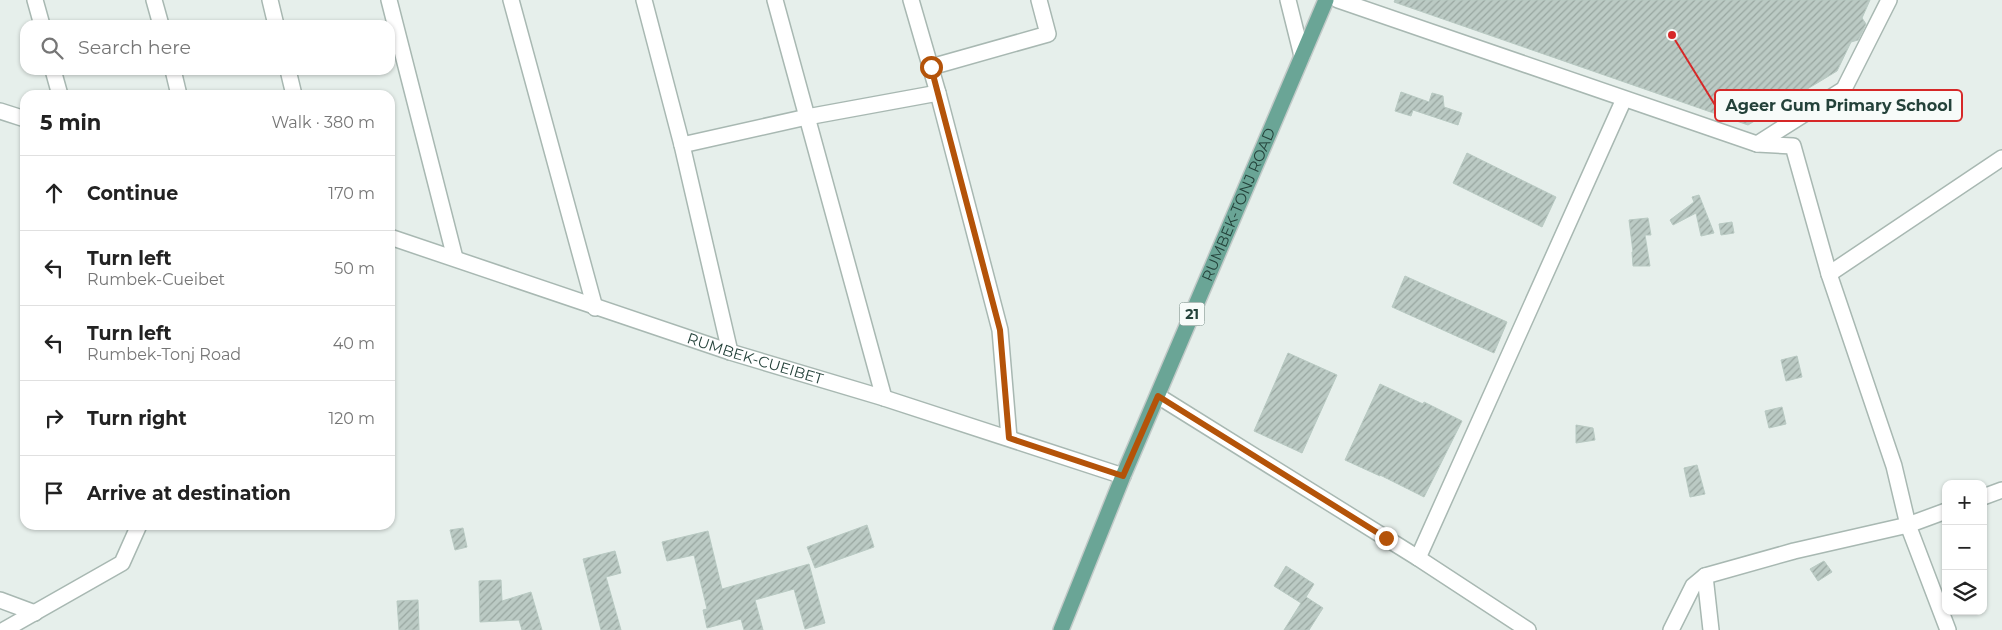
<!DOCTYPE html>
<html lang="en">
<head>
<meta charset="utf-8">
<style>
  body { margin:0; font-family:Montserrat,sans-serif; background:#f6f6f6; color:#222 }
  .controls { position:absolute; right:15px; bottom:15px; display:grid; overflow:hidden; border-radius:10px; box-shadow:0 1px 4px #0004 }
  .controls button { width:45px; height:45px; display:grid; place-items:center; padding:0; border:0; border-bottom:1px solid #e0e0e0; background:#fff; color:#222; font:25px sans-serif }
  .stop { position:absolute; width:15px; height:15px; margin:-11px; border:4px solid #b45309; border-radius:50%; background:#fff }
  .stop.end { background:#b45309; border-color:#fff; box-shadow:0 1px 5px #0008 }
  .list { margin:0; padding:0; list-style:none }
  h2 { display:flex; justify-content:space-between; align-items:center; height:65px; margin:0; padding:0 20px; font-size:21px }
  h2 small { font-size:16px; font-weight:400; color:#767676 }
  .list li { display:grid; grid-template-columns:32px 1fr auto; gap:15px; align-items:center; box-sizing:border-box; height:75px; padding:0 20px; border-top:1px solid #e0e0e0 }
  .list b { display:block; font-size:19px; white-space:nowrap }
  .list p { margin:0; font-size:16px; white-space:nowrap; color:#767676 }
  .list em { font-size:16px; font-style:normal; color:#767676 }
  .icon { flex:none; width:28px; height:28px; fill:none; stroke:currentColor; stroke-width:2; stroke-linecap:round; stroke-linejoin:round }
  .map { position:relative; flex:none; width:2002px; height:630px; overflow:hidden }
  .search { position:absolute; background:#fff; box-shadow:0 1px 4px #0004; left:20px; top:20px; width:375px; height:55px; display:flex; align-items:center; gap:12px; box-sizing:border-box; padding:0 18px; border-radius:15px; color:#767676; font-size:19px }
  .panel { position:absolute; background:#fff; box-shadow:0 1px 4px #0004; left:20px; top:90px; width:375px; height:440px; border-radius:15px }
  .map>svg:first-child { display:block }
  .building { fill:url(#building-hatch); stroke:#b8c9c2 }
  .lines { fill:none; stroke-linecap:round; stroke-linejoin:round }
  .minor-casing { stroke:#a8b8b2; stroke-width:18 }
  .primary-casing { stroke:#c2cac8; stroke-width:18 }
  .minor { stroke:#fff; stroke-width:15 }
  .primary { stroke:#6aa596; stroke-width:15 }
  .route { stroke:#b45309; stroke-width:6 }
  .labels { text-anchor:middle; stroke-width:4.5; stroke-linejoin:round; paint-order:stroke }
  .shield { fill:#f7fbf9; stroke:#637a73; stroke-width:1 }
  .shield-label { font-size:14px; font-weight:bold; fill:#24423a }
  .street-label { font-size:15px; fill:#24423a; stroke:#f7fbf9 }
  .leader { fill:none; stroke:#d62828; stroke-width:2 }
  .callout-dot { fill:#d62828; stroke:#f7fbf9; stroke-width:2 }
  .callout { fill:#f7fbf9; stroke:#d62828; stroke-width:2 }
  .callout-label { font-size:16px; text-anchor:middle; font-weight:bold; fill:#24423a }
</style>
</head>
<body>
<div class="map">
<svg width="2002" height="630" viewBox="0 0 2002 630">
  <defs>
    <pattern id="building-hatch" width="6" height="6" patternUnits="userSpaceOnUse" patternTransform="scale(1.25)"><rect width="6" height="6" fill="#bbcac4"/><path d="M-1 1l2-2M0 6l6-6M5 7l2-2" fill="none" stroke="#98a6a0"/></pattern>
  </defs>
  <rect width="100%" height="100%" fill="#e6efeb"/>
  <path class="building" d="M1395,0H1870L1862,18L1866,24L1858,40L1851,42L1837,71L1748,125L1394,2Z
    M1401,92L1429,102L1432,93L1443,96L1444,107L1462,113L1458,125L1413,110L1411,116L1395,111Z
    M1467,153L1556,197L1542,227L1453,183Z
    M1699,195L1714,233L1701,236L1696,213L1673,225L1670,220L1694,202L1692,197Z
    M1648,218L1651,235H1645L1650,266H1633L1632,252H1633L1629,220Z
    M1732,222L1734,233L1721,235L1719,224Z
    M1405,276L1507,322L1494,353L1392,307Z
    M1288,353L1337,375L1302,453L1254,431Z
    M1797,356L1802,377L1786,381L1781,360Z
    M1380,384L1423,404L1424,402L1462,421L1424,497L1380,475V476L1345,460Z
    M1782,407L1786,424L1769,428L1765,411Z
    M1576,425L1593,428L1595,440L1576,443Z
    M1697,465L1705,494L1690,497L1684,468Z
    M867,525L874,547L815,568L807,547Z
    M463,528L467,547L455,550L450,530Z
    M708,531L722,589L809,564L825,623L805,629L794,589L755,600L763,630H744L741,619L707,628L703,610L707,609L694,555L667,561L662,542Z
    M615,551L621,573L606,577L621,630H601L583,559Z
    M1824,561L1832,572L1818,581L1810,569Z
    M1286,566L1314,584L1306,597L1323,608L1309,630H1284L1301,603L1274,586Z
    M501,580L502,601L531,592L542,630H522L519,620L480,622L479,581Z
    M418,600L419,630H399L397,601Z"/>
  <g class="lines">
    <defs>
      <g id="minor">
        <path d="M35,0L42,25"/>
        <path d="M154,0L161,25"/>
        <path d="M270,0L276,25"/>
        <path d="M389,0L455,258"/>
        <path d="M511,0L595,308"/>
        <path d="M644,0L682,145L730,352"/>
        <path d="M775,0L884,398"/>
        <path d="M911,0L938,93L1000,330L1009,438"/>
        <path d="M1288,0L1302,56"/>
        <path d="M1338,0L1757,144L1793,146L1829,274L1894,466L1908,525L1948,630"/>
        <path d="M931,67L1048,34L1039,0"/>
        <path d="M53,70L60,95"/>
        <path d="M173,70L179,95"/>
        <path d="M288,70L294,95"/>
        <path d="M0,111L25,119"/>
        <path d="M1757,144L1844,89L1889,0"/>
        <path d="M682,145L807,117L938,93"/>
        <path id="s1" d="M390,237L730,352L884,398L1123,476"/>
        <path d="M1829,274L2002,158"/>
        <path d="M1158,396L1418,558L1528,630"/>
        <path d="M1983,497L2002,490"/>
        <path d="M1418,558L1624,99"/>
        <path d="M1705,576L1711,630"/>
        <path d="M0,600L35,613"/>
        <path d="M4,630L122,563L139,525"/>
        <path d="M1671,630L1693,586L1705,576L1794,551L1908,525L1946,511"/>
      </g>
      <g id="primary">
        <path id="s2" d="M1061,630L1123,476L1326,0"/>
      </g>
    </defs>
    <use href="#minor" class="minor-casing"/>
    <use href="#primary" class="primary-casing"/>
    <use href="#minor" class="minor"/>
    <use href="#primary" class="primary"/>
  </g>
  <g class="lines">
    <path class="route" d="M931,67L1000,330L1009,438L1123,476L1158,396L1386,538"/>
  </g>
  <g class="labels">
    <rect class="shield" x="1179.5" y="302.5" width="25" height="23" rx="4"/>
    <g class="shield-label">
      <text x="1192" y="319">21</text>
    </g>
    <g class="street-label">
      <text dy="5" stroke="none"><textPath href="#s2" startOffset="461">RUMBEK-TONJ ROAD</textPath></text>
      <text dy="5" stroke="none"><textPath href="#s1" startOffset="385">RUMBEK-CUEIBET</textPath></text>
    </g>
  </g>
  <path class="leader" d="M1672 35L1715 105"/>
  <circle class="callout-dot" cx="1672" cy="35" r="5"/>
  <rect class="callout" x="1715" y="90" width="247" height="31" rx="5"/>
  <g class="callout-label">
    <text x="1839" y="111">Ageer Gum Primary School</text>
  </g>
</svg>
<div class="controls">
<button>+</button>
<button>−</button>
<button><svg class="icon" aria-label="layers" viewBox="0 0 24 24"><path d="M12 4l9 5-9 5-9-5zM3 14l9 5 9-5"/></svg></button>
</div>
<div class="stop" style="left:931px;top:67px"></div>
<div class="stop end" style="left:1386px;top:538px"></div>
<div class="search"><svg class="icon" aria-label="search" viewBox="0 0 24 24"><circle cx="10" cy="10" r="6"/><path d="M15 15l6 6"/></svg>Search here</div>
<section class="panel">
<h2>5 min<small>Walk · 380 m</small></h2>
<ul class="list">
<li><svg class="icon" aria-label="ahead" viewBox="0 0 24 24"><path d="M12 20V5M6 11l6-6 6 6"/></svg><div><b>Continue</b></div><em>170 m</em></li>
<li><svg class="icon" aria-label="left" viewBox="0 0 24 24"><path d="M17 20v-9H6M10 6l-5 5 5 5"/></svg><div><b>Turn left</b><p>Rumbek-Cueibet</p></div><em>50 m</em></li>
<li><svg class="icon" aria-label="left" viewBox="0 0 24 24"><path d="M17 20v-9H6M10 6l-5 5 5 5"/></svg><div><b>Turn left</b><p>Rumbek-Tonj Road</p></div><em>40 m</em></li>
<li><svg class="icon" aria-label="right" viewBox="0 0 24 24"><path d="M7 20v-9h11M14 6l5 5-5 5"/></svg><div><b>Turn right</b></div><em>120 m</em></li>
<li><svg class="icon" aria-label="arrive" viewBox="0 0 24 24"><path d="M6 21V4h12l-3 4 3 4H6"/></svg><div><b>Arrive at destination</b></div></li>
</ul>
</section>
</div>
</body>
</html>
